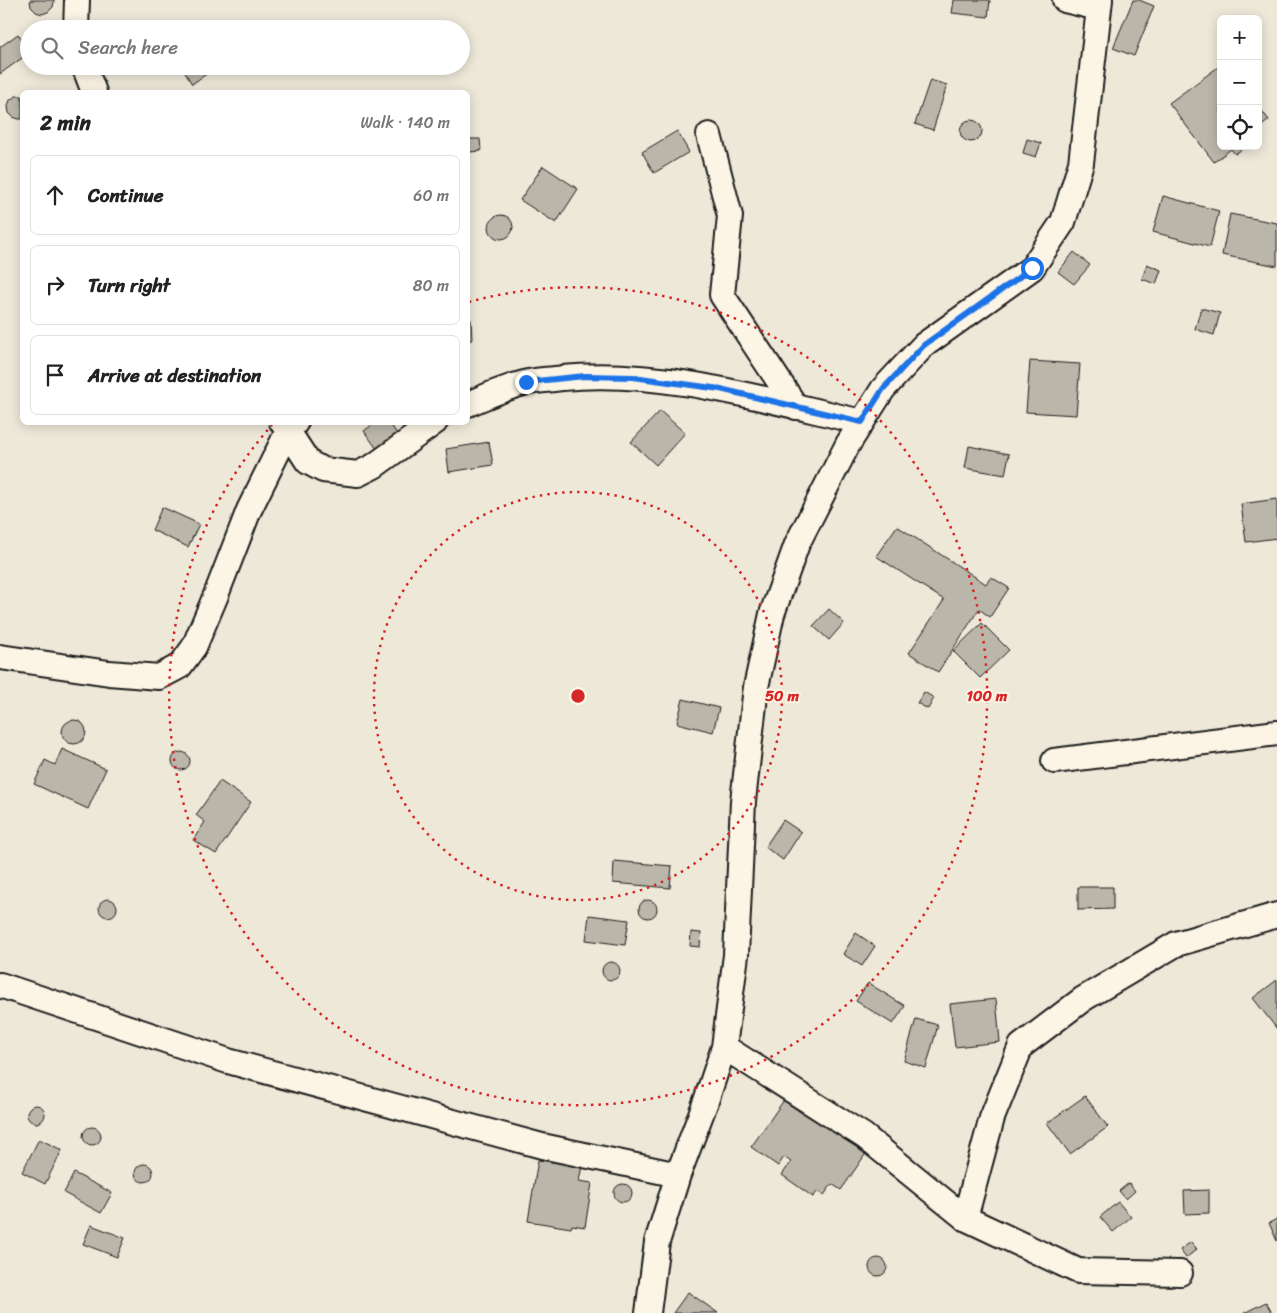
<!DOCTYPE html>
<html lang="en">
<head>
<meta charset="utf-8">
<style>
  body { margin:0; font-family:Sriracha,sans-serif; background:#f2f2f2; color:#222 }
  .controls { position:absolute; right:15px; top:15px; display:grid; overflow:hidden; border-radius:8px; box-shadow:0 2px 12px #0003 }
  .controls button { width:45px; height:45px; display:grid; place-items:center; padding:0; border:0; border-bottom:1px solid #e0e0e0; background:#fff; color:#222; font:25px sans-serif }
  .stop { position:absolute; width:15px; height:15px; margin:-11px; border:4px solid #1a73e8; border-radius:50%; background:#fff }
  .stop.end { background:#1a73e8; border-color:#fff; box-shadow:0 1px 5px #0008 }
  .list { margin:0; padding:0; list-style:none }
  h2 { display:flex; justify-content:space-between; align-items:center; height:65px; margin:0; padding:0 20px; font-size:21px }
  h2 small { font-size:16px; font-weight:400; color:#767676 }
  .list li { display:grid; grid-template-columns:32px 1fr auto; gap:15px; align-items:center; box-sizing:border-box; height:80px; margin:0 10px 10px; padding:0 10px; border:1px solid #e0e0e0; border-radius:8px }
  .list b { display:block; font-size:19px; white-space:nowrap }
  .list em { font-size:16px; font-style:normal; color:#767676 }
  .icon { flex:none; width:28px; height:28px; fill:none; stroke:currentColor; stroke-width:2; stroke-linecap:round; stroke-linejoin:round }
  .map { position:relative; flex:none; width:1277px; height:1313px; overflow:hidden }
  .search { position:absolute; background:#fff; box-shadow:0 2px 12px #0003; left:20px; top:20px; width:450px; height:55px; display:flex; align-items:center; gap:12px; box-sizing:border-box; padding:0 18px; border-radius:28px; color:#767676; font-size:19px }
  .panel { position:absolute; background:#fff; box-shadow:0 2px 12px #0003; left:20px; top:90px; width:450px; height:335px; border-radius:8px }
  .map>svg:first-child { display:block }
  .building { fill:#bab6aa; stroke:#1c1c1c }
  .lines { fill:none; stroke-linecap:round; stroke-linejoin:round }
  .street-casing { stroke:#1c1c1c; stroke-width:28 }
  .street { stroke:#fcf5e5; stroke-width:24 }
  .route { stroke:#1a73e8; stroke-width:6 }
  .ring { fill:none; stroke:#d62828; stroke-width:2.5; stroke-dasharray:2.5 5 }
  .centre { fill:#d62828; stroke:#fcf5e5; stroke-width:2.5 }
  .ring-label { font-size:15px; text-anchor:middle; font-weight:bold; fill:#d62828; stroke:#fcf5e5; stroke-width:4; stroke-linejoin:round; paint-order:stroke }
</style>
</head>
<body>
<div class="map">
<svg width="1277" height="1313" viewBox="0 0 1277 1313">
  <rect width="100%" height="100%" fill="#eee8d9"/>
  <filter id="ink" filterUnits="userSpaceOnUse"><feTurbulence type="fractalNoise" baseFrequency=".02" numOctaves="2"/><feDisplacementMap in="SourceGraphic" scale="10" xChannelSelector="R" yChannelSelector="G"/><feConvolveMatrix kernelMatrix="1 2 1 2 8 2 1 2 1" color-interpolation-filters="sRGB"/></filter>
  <g filter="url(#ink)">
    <path class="building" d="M30,0H54V2L53,7L48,12L42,14L36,12L31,7Z
      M954,0H990L988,17L952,13Z
      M1133,0H1139L1154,6L1134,56L1113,48Z
      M18,34L29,50V53L0,74V47Z
      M1221,65V146L1245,147L1235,154L1231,149L1214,162L1169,103Z
      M181,66H218L192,84Z
      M930,80L947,85L933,130L915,124Z
      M16,96H22V119H19L13,117L9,113L8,106L10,100Z
      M1258,106L1269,120L1258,129Z
      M960 131a11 11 0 1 1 22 0a11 11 0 1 1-22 0Z
      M677,131L689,152L654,173L642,152Z
      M468,139H480L481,151L469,152Z
      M1027,139L1041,143L1036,157L1023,153Z
      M543,166L578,189L556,223L520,200Z
      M1163,196L1219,211L1210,247L1153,232Z
      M1230,214L1277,223V266L1222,255Z
      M489 227a12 12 0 1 1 24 0a12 12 0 1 1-24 0Z
      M1074,252L1090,265L1074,284L1058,272Z
      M1147,264L1161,270L1156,284L1142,279Z
      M1201,308L1220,313L1214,335L1195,329Z
      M468,320H471L472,340H468Z
      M1030,361L1080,364L1076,415L1026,412Z
      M660,411L685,433L656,465L631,442Z
      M376,422H389L397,434L377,449L364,431Z
      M489,442L493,465L449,472L446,449Z
      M969,446L1009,454L1005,475L965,468Z
      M1277,499V538L1246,542L1241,504Z
      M162,507L199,524L188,547L152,530Z
      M897,526L986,584L991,577L1009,588L990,617L979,609L938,672L909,653L944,600L876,556Z
      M829,609L844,623L829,640L813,626Z
      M982,623L1009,650L980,678L953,651Z
      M924,692L934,698L928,709L917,703Z
      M683,699L719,708L713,732L677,723Z
      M62 732a12 12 0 1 1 24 0a12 12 0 1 1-24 0Z
      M62,749L106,769L88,809L34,784L45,760L55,765Z
      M172 761a9 9 0 1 1 18 0a9 9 0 1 1-18 0Z
      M220,781L251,802L216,854L193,840L205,822L196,815Z
      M783,820L801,832L783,860L765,847Z
      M614,861L672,866L670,888L613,883Z
      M1078,887H1113V909L1078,910Z
      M99 908a9 9 0 1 1 18 0a9 9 0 1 1-18 0Z
      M639 909a9 9 0 1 1 18 0a9 9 0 1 1-18 0Z
      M589,915L629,920L625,945L586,940Z
      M691,932L701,933L700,947L690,946Z
      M856,933L875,946L862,966L843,954Z
      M602 971a9 9 0 1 1 18 0a9 9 0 1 1-18 0Z
      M1277,980V1029L1253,998Z
      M868,983L905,1006L893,1024L856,1001Z
      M996,999L1000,1042L955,1047L950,1004Z
      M916,1019L938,1025L926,1068L904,1061Z
      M1085,1096L1108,1127L1070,1154L1047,1123Z
      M784,1100L803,1114L808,1107L869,1149L841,1190L832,1184L824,1195L818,1191L813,1197L782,1175L791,1162L784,1157L778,1166L751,1147Z
      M27 1114a9 9 0 1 1 18 0a9 9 0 1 1-18 0Z
      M83 1136a9 9 0 1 1 18 0a9 9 0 1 1-18 0Z
      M39,1139L62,1150L45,1184L22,1172Z
      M538,1160L582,1166L579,1181L592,1183L585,1227L572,1225L571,1228L528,1221Z
      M135 1173a9 9 0 1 1 18 0a9 9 0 1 1-18 0Z
      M74,1173L112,1193L101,1213L64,1193Z
      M1129,1183L1135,1191L1126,1199L1119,1191Z
      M614 1193a9 9 0 1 1 18 0a9 9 0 1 1-18 0Z
      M1209,1190V1213L1185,1214L1184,1191Z
      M1118,1202L1131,1217L1113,1232L1100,1217Z
      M1277,1219V1241L1269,1223Z
      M91,1225L125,1238L117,1257L83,1244Z
      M1191,1242L1197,1249L1186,1258L1180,1250Z
      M869 1267a9 9 0 1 1 18 0a9 9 0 1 1-18 0Z
      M688,1292L718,1313H673Z
      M1266,1302L1272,1313H1244Z"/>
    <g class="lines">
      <defs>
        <path id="street" d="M1065,0L1099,8
          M76,29L77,0
          M84,66L94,92
          M709,135L730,216L722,295L796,407
          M468,404C486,396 505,388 524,383C536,380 550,380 562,378C661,368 766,400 862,422
          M282,422L308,462L323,470L358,474L374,466L435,422
          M0,657L109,673L159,677L180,666L194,647L216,595L249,510L288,431L296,422
          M1054,761L1277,733
          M0,985L228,1061L542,1146L678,1175
          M724,1047L864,1136L965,1218L1078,1271L1180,1273
          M965,1218L992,1118L1021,1046L1083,999L1176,944L1277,915
          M648,1313L657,1242L678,1175L706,1101L724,1047L736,955L743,801L756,687L772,614L797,544L848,444L883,389L924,345L1032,268L1063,222L1081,163L1100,0"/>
      </defs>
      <use href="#street" class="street-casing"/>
      <use href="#street" class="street"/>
    </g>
  </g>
  <g class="lines" filter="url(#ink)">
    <path class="route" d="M526,382L585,376L633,377L720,389L862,422L883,389L924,345L1032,268"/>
  </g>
  <g class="ring">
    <circle cx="578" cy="696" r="204"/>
    <path d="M469 302A409 409 0 1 1 272 425"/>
  </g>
  <circle cx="578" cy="696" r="8" class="centre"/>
  <g class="ring-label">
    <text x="782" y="701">50 m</text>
    <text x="987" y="701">100 m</text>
  </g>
</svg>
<div class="controls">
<button>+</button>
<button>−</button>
<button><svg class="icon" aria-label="locate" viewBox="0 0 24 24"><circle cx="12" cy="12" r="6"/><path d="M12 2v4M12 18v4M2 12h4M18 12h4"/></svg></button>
</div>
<div class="stop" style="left:1032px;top:268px"></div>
<div class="stop end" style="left:526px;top:382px"></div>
<div class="search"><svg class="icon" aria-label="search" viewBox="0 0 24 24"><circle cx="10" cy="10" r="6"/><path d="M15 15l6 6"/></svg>Search here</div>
<section class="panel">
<h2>2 min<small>Walk · 140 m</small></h2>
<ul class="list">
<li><svg class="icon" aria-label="ahead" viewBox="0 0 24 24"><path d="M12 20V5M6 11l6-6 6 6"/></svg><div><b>Continue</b></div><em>60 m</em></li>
<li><svg class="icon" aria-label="right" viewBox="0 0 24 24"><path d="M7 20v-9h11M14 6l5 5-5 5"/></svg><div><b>Turn right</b></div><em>80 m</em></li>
<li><svg class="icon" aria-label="arrive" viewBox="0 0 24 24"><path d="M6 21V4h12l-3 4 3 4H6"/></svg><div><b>Arrive at destination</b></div></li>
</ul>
</section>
</div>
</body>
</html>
